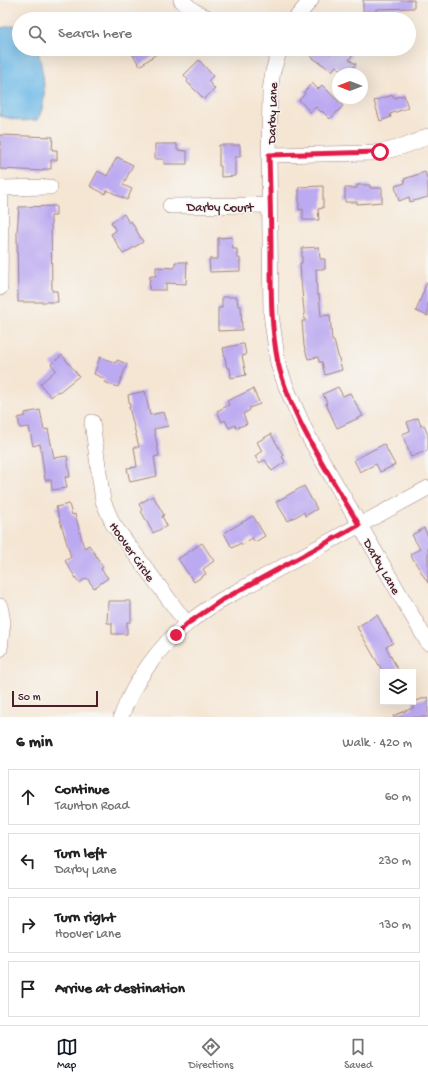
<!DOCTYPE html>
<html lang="en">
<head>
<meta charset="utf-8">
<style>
  body { margin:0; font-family:"Gochi Hand",sans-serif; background:#f6f6f6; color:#222 }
  .controls { position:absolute; right:12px; bottom:12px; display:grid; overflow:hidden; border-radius:0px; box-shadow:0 4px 16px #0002 }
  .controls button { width:36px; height:36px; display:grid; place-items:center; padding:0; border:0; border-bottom:1px solid #e0e0e0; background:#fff; color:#222; font:20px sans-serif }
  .compass { position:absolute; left:332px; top:68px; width:36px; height:36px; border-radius:50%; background:#fff; box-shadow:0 4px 16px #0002; rotate:270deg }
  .scale { position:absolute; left:12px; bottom:10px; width:86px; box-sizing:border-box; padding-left:4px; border:2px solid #4a1f2b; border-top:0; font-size:11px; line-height:14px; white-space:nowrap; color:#4a1f2b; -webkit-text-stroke:3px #f6f6f2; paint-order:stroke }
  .stop { position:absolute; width:12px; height:12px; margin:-9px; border:3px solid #e11d48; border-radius:50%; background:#fff }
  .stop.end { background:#e11d48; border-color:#fff; box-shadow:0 1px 4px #0008 }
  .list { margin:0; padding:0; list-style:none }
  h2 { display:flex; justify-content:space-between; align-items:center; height:52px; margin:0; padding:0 16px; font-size:17px }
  h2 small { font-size:13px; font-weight:400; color:#767676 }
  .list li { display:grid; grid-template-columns:26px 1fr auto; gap:12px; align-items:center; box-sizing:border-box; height:56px; margin:0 8px 8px; padding:0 8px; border:1px solid #e0e0e0; border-radius:0px }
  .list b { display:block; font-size:15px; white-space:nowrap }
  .list p { margin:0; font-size:13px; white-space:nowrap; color:#767676 }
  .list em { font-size:13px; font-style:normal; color:#767676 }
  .icon { flex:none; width:22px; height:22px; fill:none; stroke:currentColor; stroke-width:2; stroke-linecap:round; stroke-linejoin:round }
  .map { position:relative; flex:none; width:428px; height:717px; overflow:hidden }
  .search { position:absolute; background:#fff; box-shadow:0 4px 16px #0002; left:12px; right:12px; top:12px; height:44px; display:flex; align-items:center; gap:10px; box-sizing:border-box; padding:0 14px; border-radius:22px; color:#767676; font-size:15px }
  .sheet { height:308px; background:#fff }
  nav { display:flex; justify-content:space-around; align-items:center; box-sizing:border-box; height:56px; border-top:1px solid #e0e0e0; background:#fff; font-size:11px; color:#767676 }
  nav a { display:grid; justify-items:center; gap:2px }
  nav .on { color:#111827 }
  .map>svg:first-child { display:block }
  .water { fill:#6eb9e7; stroke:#5c6c89 }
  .building { fill:#bba9f1 }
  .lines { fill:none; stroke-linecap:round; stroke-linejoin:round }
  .minor-casing { stroke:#a08280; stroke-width:16 }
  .minor { stroke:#fff; stroke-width:15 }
  .route { stroke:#e11d48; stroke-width:5 }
  .labels { text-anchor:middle; stroke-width:3; stroke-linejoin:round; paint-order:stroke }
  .street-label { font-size:13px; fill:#4a1f2b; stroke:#f6f6f2 }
</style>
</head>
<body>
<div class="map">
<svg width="428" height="717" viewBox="0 0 428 717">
  <rect width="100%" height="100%" fill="#f6f6f2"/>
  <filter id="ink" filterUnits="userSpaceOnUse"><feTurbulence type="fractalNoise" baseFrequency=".025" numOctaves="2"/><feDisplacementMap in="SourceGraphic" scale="8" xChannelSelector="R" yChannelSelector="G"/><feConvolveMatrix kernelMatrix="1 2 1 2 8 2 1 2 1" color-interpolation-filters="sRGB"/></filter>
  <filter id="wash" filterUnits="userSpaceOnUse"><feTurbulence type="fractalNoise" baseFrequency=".012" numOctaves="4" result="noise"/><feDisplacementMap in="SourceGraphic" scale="16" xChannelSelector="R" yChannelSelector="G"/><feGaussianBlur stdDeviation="0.9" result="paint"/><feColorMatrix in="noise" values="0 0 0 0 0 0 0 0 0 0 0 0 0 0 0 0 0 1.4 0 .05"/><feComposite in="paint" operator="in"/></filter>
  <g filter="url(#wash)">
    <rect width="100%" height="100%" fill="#f5e6d4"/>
    <path class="water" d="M19,25V49H38C42,71 50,100 37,120L22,121L0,116V28Z"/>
    <g id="blocks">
      <path class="building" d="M363,0H414V8L376,9V12H363Z
        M129,49H163L140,66Z
        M315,49H323L331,54L334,49H356L349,60L356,64L350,72L345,69L343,71L336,66L332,71L310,56Z
        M199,60L213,76L208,81L215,89L204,99L187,82L188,80L184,75Z
        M312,83L318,89L322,85L343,106L330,119L322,111L321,112L316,107L310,112L299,100L305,94L304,92Z
        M393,95L394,98L404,95L408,108L390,114L391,117L380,121L374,101Z
        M0,135L53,137L52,150H57V160H51V169H43V171L0,169Z
        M155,144H177V150L187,151V164H164V159H155Z
        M219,145H240V157H235V176L221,177V166H219Z
        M117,157L133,165L123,185L132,189L127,200L107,190L105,194L90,186L98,171L107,176Z
        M425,172L428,181V197L410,202L409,197L399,201L395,186L405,183L404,179Z
        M357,185H370V188H382V202L357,204V202H345V188H357Z
        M323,186V208L318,209L319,220H303V209L299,210V187Z
        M56,206V216H51L52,291H57L58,302H18L17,233L19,207Z
        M124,214L129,223L131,221L143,242L123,254L111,234L116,231L111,222Z
        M232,237L233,249H237V258H240V271L210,272L209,259H218V238Z
        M319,247L320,259H325V269H316L317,295H319L321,316L330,315L332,341H334L342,370L325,375L322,362H319L318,357L308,359L304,346L302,321H305L301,280L300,263H302V248Z
        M175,262H187L186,284L166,283V290H149L150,276H156V267L175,268Z
        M427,282H428V316L416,311Z
        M222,297H237L238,306H241L242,330L218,331V308H222Z
        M242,344H244L246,355L242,356L246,375L231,378L230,368H227L223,348Z
        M62,355L79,376L59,392L58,391L51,397L40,384L56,370L51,364Z
        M100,357L116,363L117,360L127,364L118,387L104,382L105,379L94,374Z
        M338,387L343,396L350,393L363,416L337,428L326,404L327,403L323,394Z
        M253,389L260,404L249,408L250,410L243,414L247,424L236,428L235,425L229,428L225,420L222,422L217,411L229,405L227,401Z
        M145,391L150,415L164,412L168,426L154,429L159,456L154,457L157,476L130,482L127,468L137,467L134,447H139L129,407H130L128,395Z
        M40,410L44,430L48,429L54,458L67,456L70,477H65L67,488L52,490L51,480H45L40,444L33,446L29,427L20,428L18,418L25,416V413Z
        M418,418L421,426L424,425L428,435V450L411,457L402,434L410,431L407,422Z
        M271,434L283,455L282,456L285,462L272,471L265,460L259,463L255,456L262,451L257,442Z
        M384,444L395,465L380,472L376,464L360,472L354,460Z
        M304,486L317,509L305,516L304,512L288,521L276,502Z
        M153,496L164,515L162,516L167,526L153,533L141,511L142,510L139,504Z
        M69,504L72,515L75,514L84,548L89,545L103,567L101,569L108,578L94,588L87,578L79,583L65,561L71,557L56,507Z
        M253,516L265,536L255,542L252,538L242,545L241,543L232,548L224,533Z
        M424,528L428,536V583L410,554L420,549L412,535Z
        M202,543L214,561L203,569L206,574L194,582L178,559Z
        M108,601H131V622H127V634H112V623H107Z
        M377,615L393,643L386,647L399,672H383L357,627Z
        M428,697V717H393V716L413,708V702Z"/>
    </g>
  </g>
  <g filter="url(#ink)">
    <use href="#blocks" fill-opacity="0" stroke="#a08280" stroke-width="1"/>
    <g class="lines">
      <defs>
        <path id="minor" d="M181,0L194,11L210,19
          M295,19L311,0
          M280,49L273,71L270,91L269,155L271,314L278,364L287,389L307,434L428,643
          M269,155L374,153C394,150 411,145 428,136
          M0,188L50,187
          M170,206L270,205
          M0,288L1,188
          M92,422L103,501L113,524L187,624
          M0,606L3,622L0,649
          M121,717C134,681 159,646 188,623C199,614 210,607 221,600L428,488"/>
      </defs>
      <use href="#minor" class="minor-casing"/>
      <use href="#minor" class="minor"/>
    </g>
  </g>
  <g class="lines" filter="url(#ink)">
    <path class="route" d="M176,635L187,624L222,600L359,525C331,477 291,418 278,363C271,328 271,293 271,258C271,223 270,189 269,155L380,152"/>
  </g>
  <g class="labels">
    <g class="street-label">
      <text transform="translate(271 113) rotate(-88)" y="5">Darby Lane</text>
      <text x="220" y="211">Darby Court</text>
      <text transform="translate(133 551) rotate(55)" y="5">Hoover Circle</text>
      <text transform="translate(383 566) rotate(60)" y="5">Darby Lane</text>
    </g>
  </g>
</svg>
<div class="controls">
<button><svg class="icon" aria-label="layers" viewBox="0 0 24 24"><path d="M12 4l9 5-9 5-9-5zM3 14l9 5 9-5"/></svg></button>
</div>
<svg class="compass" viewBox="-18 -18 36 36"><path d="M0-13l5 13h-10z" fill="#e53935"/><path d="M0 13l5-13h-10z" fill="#767676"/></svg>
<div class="scale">50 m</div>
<div class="stop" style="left:380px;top:152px"></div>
<div class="stop end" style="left:176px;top:635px"></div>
<div class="search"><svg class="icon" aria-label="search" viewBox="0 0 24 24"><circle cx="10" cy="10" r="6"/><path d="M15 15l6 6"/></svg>Search here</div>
</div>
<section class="sheet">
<h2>6 min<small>Walk · 420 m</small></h2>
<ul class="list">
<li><svg class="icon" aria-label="ahead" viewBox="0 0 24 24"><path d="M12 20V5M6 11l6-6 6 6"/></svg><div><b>Continue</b><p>Taunton Road</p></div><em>60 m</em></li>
<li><svg class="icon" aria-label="left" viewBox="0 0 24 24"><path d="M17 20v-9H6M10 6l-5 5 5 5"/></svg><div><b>Turn left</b><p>Darby Lane</p></div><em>230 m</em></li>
<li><svg class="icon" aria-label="right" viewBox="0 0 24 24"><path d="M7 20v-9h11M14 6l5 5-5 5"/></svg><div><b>Turn right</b><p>Hoover Lane</p></div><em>130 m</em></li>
<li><svg class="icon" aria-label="arrive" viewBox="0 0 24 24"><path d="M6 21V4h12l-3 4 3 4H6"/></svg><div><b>Arrive at destination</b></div></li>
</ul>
</section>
<nav>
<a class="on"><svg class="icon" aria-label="map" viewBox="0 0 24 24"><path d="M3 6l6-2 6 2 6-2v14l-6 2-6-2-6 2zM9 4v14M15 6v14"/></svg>Map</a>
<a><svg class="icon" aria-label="directions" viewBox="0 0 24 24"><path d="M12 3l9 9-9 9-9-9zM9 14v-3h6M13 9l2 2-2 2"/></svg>Directions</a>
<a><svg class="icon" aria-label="saved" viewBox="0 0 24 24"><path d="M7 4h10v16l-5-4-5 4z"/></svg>Saved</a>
</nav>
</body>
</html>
